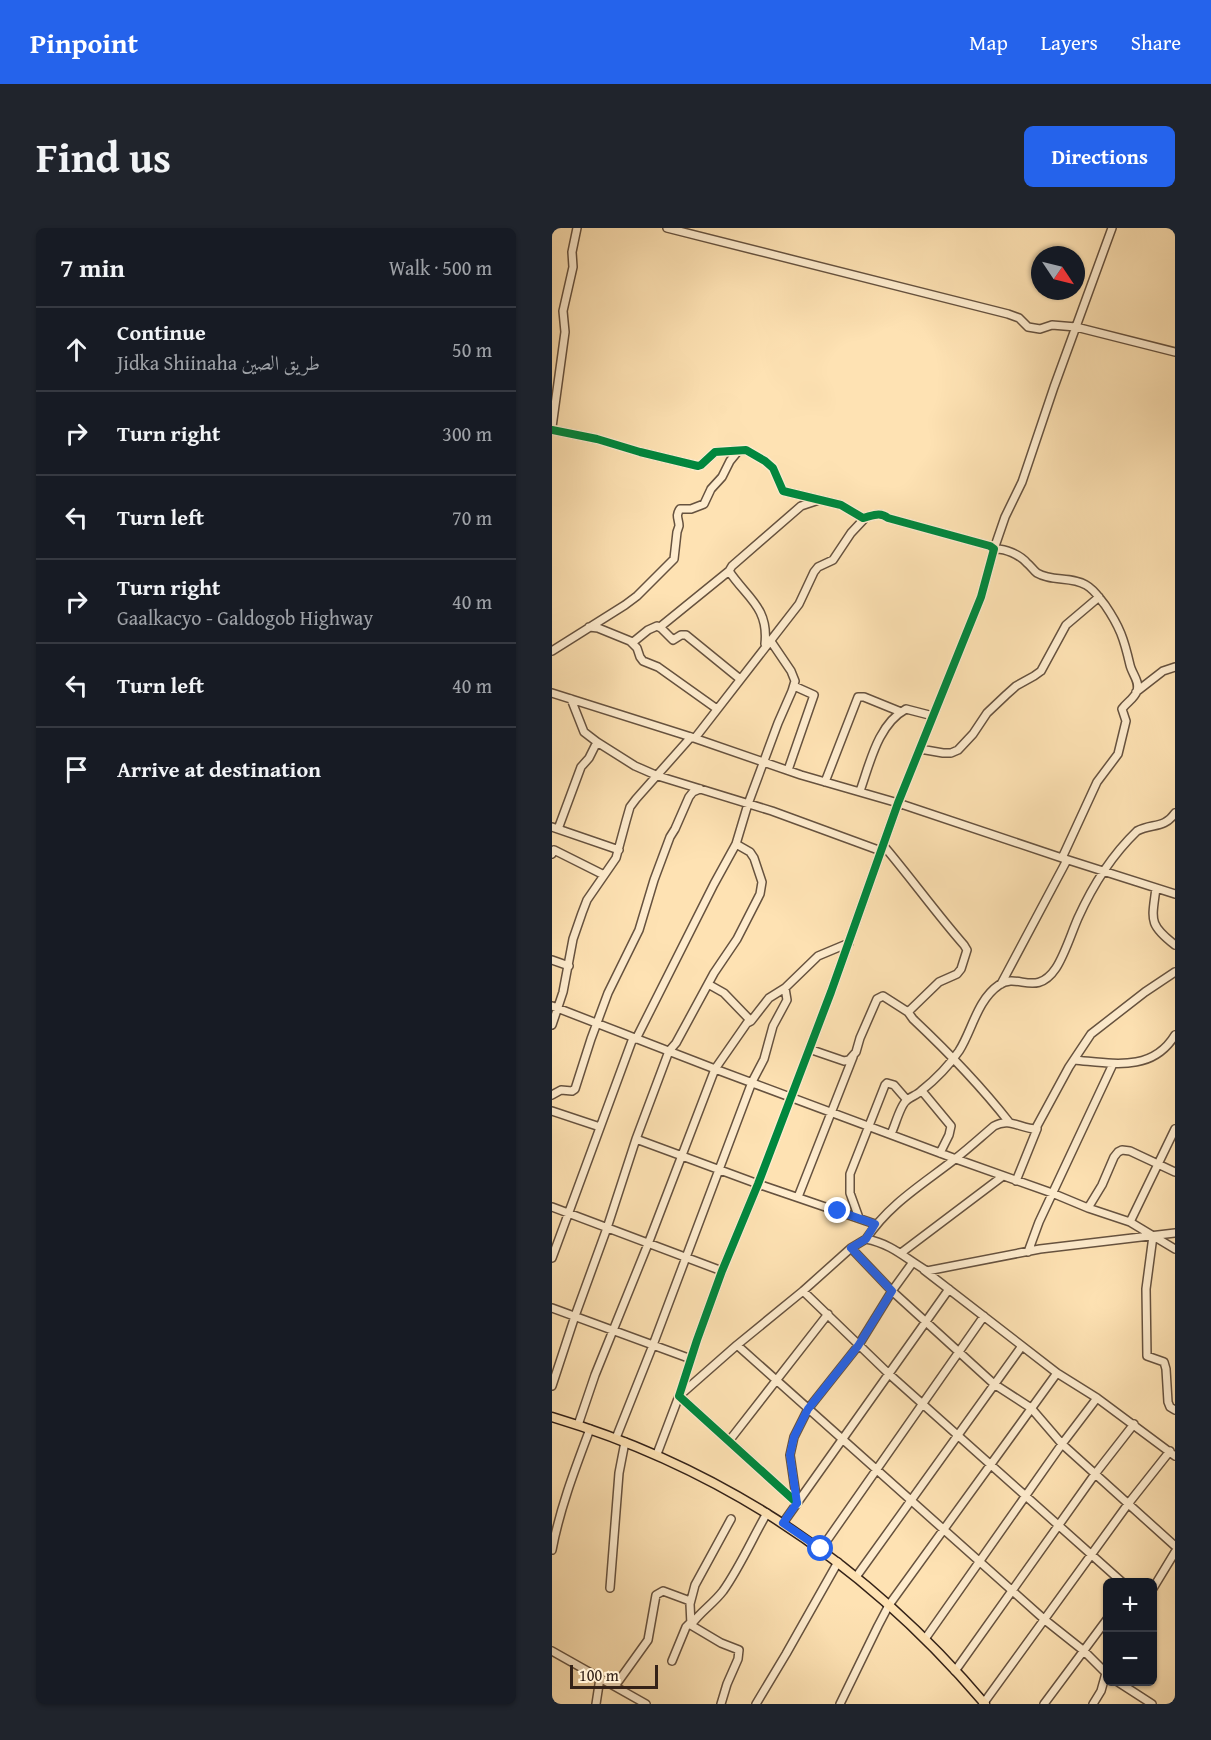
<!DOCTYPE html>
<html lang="en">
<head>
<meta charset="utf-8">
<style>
  body { margin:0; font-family:"Gentium Book Plus",Amiri,serif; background:#20242c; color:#f1f3f6 }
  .controls { position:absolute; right:18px; bottom:18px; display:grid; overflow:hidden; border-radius:9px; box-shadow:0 2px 4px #0004 }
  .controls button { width:54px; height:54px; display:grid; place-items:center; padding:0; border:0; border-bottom:2px solid #363941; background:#171b24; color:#f1f3f6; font:30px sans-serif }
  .compass { position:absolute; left:479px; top:18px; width:54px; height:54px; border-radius:50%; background:#171b24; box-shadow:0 2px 4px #0004; rotate:125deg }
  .scale { position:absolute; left:18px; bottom:15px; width:88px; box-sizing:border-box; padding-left:6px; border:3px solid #342218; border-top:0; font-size:16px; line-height:21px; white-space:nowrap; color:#342218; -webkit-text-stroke:4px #feecce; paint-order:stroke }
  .stop { position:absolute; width:18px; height:18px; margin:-14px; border:4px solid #2563eb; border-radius:50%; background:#fff }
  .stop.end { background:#2563eb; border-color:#fff; box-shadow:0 2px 6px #0008 }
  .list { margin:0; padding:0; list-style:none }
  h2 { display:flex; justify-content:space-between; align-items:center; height:78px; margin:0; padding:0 24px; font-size:26px }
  h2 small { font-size:20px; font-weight:400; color:#9ea1a6 }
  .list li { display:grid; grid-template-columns:39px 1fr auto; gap:18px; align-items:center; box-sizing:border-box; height:84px; padding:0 24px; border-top:2px solid #363941 }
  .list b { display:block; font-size:22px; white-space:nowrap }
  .list p { margin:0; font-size:20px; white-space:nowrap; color:#9ea1a6 }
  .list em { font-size:20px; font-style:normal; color:#9ea1a6 }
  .icon { flex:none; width:33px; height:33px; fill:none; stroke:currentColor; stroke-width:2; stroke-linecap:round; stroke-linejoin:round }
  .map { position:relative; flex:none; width:623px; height:1476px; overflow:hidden; border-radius:9px }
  header { display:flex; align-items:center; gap:36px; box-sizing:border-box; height:84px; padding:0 30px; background:#2563eb; color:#fff }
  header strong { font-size:28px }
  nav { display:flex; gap:33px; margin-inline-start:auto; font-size:21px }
  .intro { display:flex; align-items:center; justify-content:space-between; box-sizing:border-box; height:144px; padding:0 36px }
  h1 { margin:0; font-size:42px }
  .button { padding:15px 27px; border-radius:9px; background:#2563eb; color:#fff; font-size:21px; font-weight:700 }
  main { display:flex; gap:36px; padding:0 36px }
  aside { flex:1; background:#171b24; border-radius:9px; box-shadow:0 2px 4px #0004 }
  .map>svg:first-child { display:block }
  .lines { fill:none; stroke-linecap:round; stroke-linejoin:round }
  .minor-casing { stroke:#66523f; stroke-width:10 }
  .major-casing { stroke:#342218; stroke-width:11 }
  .minor { stroke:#feecce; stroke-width:7 }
  .major { stroke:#fee2b3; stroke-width:8 }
  .cycleway-casing { stroke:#feecce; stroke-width:11 }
  .cycleway { stroke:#00873e; stroke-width:8 }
  .route { stroke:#2563eb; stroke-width:8 }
</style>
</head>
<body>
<header>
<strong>Pinpoint</strong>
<nav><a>Map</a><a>Layers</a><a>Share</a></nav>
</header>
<div class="intro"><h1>Find us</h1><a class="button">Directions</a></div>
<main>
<aside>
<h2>7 min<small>Walk · 500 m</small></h2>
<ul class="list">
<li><svg class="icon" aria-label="ahead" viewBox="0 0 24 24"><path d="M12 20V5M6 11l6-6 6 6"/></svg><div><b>Continue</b><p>Jidka Shiinaha طريق الصين</p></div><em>50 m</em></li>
<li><svg class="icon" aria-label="right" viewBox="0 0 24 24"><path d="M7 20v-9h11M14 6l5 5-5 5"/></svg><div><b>Turn right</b></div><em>300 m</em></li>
<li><svg class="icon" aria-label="left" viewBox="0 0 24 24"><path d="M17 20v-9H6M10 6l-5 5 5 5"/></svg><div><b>Turn left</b></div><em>70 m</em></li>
<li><svg class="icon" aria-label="right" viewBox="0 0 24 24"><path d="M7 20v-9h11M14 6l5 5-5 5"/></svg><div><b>Turn right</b><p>Gaalkacyo - Galdogob Highway</p></div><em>40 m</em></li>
<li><svg class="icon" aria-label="left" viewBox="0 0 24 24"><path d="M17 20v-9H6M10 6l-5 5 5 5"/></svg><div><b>Turn left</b></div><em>40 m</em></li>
<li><svg class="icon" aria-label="arrive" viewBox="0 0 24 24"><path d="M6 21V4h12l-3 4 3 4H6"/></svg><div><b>Arrive at destination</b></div></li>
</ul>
</aside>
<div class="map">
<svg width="623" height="1476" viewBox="0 0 623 1476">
  <rect width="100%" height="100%" fill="#fee2b3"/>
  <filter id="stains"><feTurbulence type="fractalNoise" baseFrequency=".00333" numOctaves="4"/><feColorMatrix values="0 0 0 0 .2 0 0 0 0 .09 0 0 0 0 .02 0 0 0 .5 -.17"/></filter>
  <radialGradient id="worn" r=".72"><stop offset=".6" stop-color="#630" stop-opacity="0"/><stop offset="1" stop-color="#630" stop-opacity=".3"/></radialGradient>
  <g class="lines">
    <defs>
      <path id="minor" d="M115,0L456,86L467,90L476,99L488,101L500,97L524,99L623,124
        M0,199L13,104L11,83L21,39L20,24L25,0
        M0,202L45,211L88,224L146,238L149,237L163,224L194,222L213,233L221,240L231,263L289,277L311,290C320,288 328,283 336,290L438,318L442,321L429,369L346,575L279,764L206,956L170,1043L145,1112L127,1168L245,1275
        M37,399L46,400L78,413L85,420L88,429L91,433L106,439L165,481
        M108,399L177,343
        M80,415L96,402L105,398L109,400L121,412L129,407H134L188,451
        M213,416C217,379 194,369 177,343L180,338L249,278L267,272
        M0,423L73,377L85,368L122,331L125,304L127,298C127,291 123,288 128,281H139L152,276L159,261L170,249L178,233L187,222
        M584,464L611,443L623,439
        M0,465L139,509L249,547L346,575L510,630L623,666
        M19,471L32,504L45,514
        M143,510L247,376L262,344L266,339L281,332L299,305L314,289
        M368,521L391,525H399L406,522L421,506L435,485L454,467L464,458L482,448L489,443L514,397L547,369
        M236,542L262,467L242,458
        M273,554L306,469H312L349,484
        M308,563C318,535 326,496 354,481L381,488
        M0,599L67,622
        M6,601L29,539L37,530L45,514L83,538L106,548L220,583L329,623
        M331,617C359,650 384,685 412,717L415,722L409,741L405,746L387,754L356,784
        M0,626L2,622L52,647
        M510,630L545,554L566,526L574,493L570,481C575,474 582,471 585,463C588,453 580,446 578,437C572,411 568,399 553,377C547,370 543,362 534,357C519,348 500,354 485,345C481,342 479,338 475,335C468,327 453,320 442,321L453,289L470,254L502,159L560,0
        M604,660C600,692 596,696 623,717
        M0,732L17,738
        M156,756L172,765L199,793
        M449,756L515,632
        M0,778L163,841L404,931L500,965L536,980L578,994L623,1021
        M0,797L11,764L21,711L30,685L35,672L64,630L74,593L78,579L84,571L139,509
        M84,811L162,656L184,616L196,576L226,495L240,463L243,453L239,443L218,412
        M257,821L292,833L297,832L304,824L308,810L325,771L331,768L356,784L361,791C395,823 428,857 457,894
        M522,832C559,835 600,845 623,807
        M370,863L399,898L397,907L388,925
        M0,867L9,862L20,863L23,861L39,811L56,765L87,702L102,652L118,609L123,601L137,569L141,564L148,561
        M0,883L48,899
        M339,906C343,898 348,878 354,873C358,869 365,867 369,863C384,851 396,839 407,823C420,803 425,772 447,757C466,744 484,770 504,740C513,726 519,706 526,690C540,659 560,627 585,603C600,595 612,601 623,585
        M84,911L206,956L323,996
        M464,953L485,901
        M246,969L301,829
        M0,979L170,1043
        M536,980L550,957L562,929L566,924L570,922L578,923L623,944
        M307,990L298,965V946L333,857L335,855L342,857L355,872
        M578,994L623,901
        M601,1008L594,1061L595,1128L612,1134L614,1141L616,1174L618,1179L623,1182
        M314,1011C337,976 371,956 403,931C416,921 429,909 442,898C458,889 468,901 485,901V898L517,839L539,806L593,764L623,744
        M299,1020L340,1063L442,1156L479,1180L510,1216L623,1318
        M476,1024L487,994L561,836
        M351,1026L349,1025L451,948
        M0,1030L81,810
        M372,1042L505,1145L545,1170L623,1228
        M251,1063L337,1146L570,1354
        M0,1080L139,1131
        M185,1117L493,1392L532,1423L554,1445L556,1443
        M0,1158L23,1088L55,1000L84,911L117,823L124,815L162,745L185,711L208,666L210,654L202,630L198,624L184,616
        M26,1197L43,1147L96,1016L163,841L195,795L199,793L217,770L233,760L266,728L297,715
        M64,1210L101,1117L200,854L212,831L221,798L235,772L233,760
        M177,1213L276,1086
        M105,1226L127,1168L185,1117L251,1063L299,1020L314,1011C340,1016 353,1030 375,1043L488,1021L623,1005
        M245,1275L238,1227L242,1209L256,1181L306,1118L340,1063L361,1034
        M231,1295L397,1061
        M269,1321L432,1088
        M0,1322C8,1280 23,1241 38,1201
        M304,1349L470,1118
        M58,1360L67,1245L73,1214
        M600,1362L623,1324
        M139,1397C148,1384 161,1376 171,1363C188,1339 200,1311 215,1285
        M139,1397L138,1376L143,1357L179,1291
        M373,1411L510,1216L545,1170
        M0,1423L94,1476
        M120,1433L134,1399L137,1396L169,1415L187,1422L186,1431L175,1456L169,1476
        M403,1443L543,1246L582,1196
        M566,1454L600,1476
        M63,1458L96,1412L104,1367L111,1363L138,1373
        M44,1476L48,1450
        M204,1476L234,1426L286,1334
        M288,1476L326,1398L337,1377L505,1145
        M431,1476L576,1276L618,1223
        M492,1476L556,1390
        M541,1476L549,1463L554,1445L556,1447"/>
      <path id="major" d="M0,1189C174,1241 316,1338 433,1476"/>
    </defs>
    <use href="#minor" class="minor-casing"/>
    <use href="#major" class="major-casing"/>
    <use href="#minor" class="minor"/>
    <use href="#major" class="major"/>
    <defs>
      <path id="cycleway" d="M0,202L45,211L88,224L146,238L149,237L163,224L194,222L213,233L221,240L231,263L289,277L311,290C320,288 328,283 336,290L438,318L442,321L429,369L346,575L279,764L206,956L170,1043L145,1112L127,1168L245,1275"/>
    </defs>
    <use href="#cycleway" class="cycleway-casing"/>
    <use href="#cycleway" class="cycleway"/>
  </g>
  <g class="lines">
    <path class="route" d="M269,1321L231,1295L245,1275L238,1227L242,1209L256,1181L306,1118L340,1063L299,1020L314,1011L323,996L286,983"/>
  </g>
  <rect width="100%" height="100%" filter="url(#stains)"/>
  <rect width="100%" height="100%" fill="url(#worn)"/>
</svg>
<div class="controls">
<button>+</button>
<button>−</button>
</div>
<svg class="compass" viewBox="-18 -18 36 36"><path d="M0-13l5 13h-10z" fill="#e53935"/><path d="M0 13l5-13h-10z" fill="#9ea1a6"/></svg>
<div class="scale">100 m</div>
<div class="stop" style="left:269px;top:1321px"></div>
<div class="stop end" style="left:286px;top:983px"></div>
</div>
</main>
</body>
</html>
